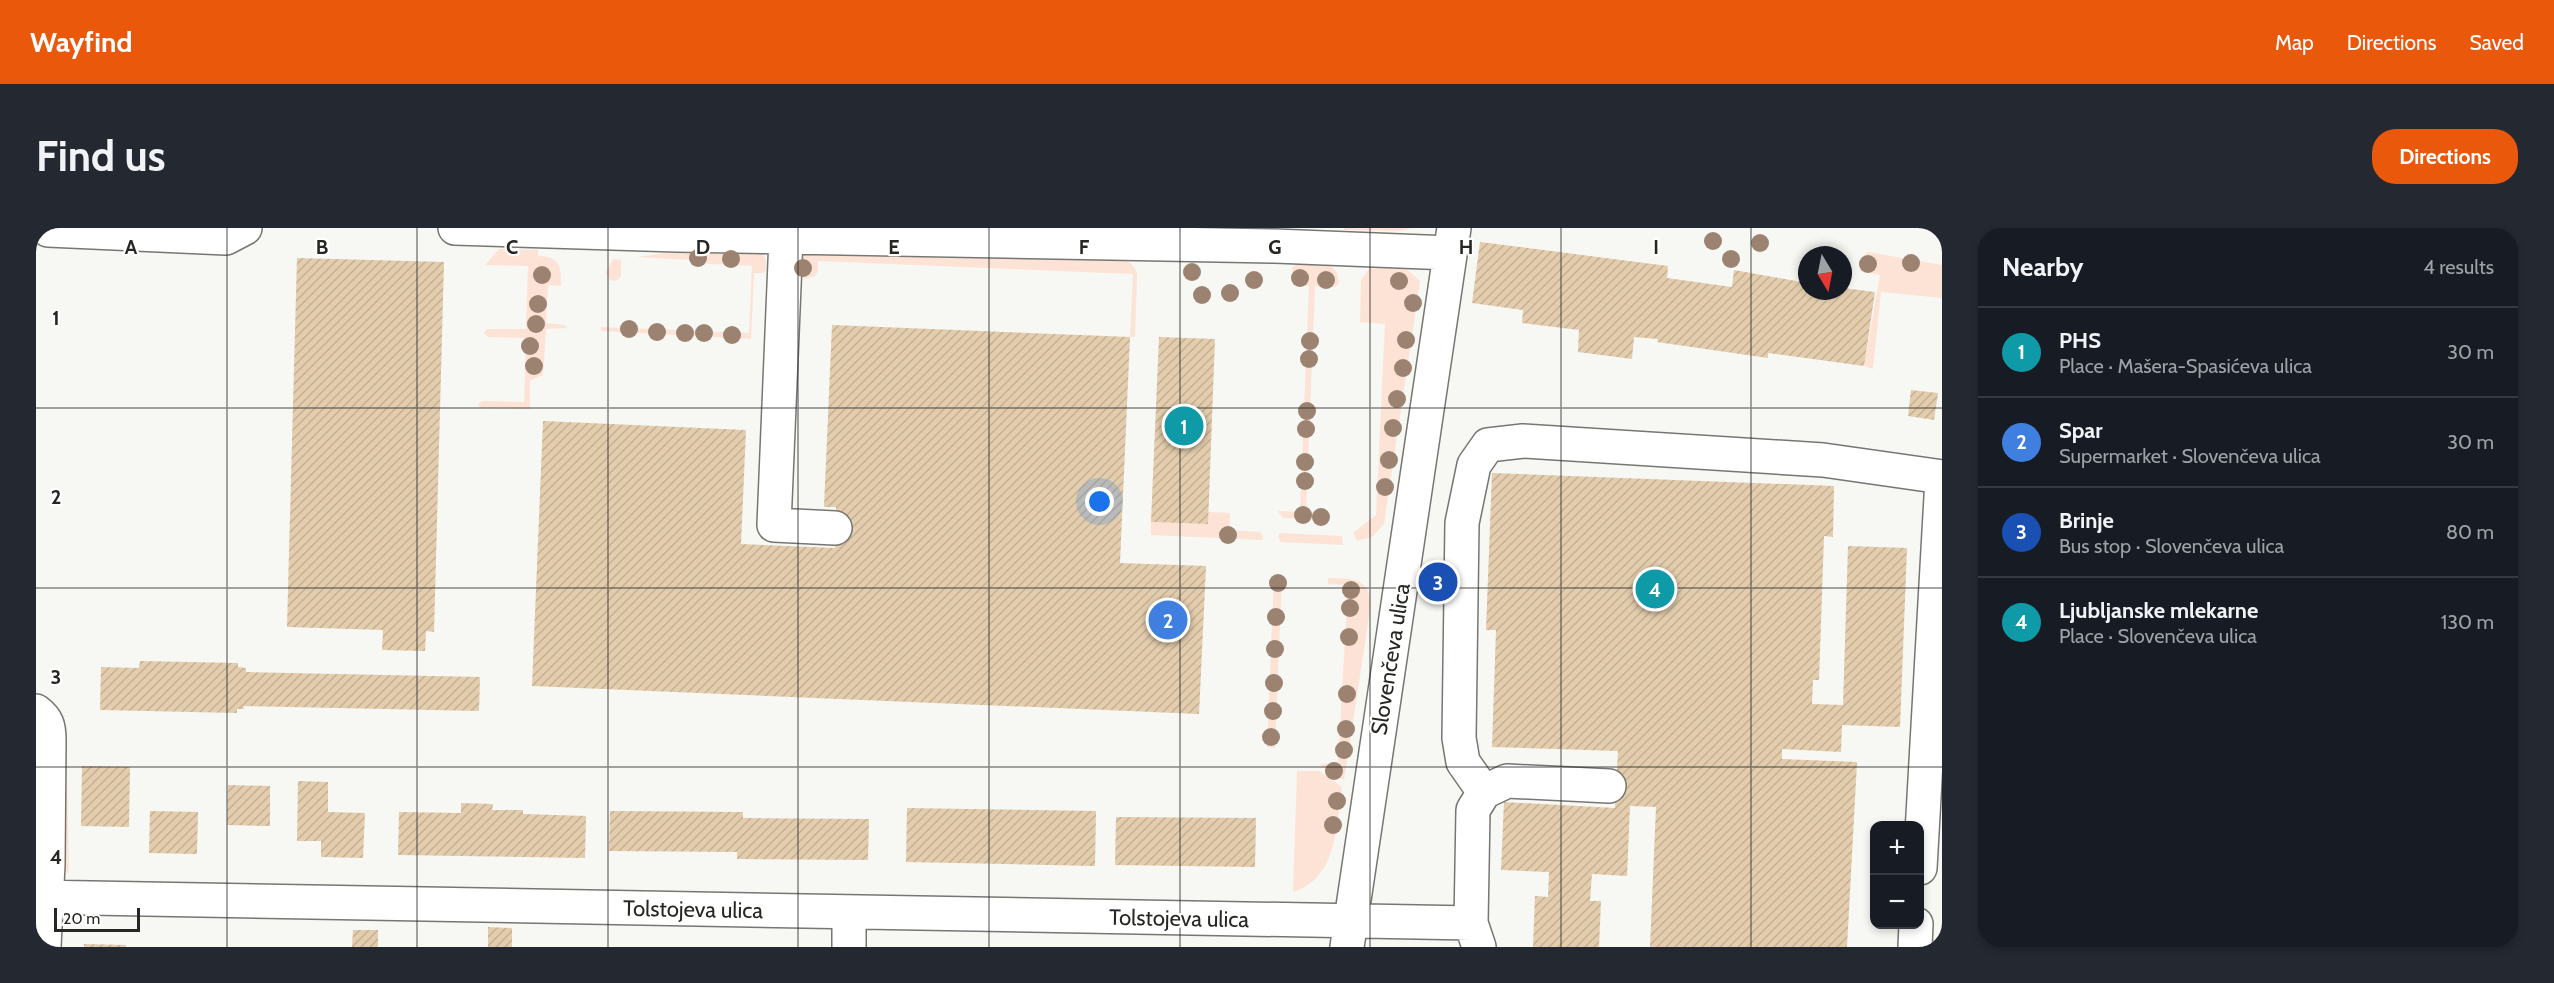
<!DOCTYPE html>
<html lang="en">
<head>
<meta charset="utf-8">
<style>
  body { margin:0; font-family:Cabin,sans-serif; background:#242831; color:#f1f3f6 }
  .controls { position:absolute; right:18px; bottom:18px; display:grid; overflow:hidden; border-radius:12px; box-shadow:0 3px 9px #0003 }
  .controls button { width:54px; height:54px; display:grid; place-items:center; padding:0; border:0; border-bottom:2px solid #363941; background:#171b24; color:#f1f3f6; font:30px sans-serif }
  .compass { position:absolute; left:1762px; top:18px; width:54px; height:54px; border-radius:50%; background:#171b24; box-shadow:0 3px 9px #0003; rotate:170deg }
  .scale { position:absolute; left:18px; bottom:15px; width:86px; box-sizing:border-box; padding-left:6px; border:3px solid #262624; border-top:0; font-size:16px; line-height:21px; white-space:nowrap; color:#262624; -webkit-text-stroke:4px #fffffe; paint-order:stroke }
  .you { position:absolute; left:1064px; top:274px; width:21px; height:21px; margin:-15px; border:4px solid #fff; border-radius:50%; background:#1a73e8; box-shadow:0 0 0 9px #1a73e833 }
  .badge { display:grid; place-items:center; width:39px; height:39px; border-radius:50%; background:#ea580c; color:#fff; font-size:20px; font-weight:700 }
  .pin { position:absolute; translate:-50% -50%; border:3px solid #fff; box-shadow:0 2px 6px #0006 }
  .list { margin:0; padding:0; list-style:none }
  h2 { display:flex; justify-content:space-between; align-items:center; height:78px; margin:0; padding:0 24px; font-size:26px }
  h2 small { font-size:20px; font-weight:400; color:#9ea1a6 }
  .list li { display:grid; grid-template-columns:39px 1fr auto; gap:18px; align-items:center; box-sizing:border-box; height:90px; padding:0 24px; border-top:2px solid #363941 }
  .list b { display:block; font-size:22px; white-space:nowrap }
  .list p { margin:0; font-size:20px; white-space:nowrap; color:#9ea1a6 }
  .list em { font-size:20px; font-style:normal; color:#9ea1a6 }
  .map { position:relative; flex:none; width:1906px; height:719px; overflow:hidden; border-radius:24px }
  header { display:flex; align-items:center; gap:36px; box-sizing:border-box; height:84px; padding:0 30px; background:#ea580c; color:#fff }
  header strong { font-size:28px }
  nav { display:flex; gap:33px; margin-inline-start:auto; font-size:21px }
  .intro { display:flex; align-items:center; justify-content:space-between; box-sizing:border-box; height:144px; padding:0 36px }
  h1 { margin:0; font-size:42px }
  .button { padding:15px 27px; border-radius:24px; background:#ea580c; color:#fff; font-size:21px; font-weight:700 }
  main { display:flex; gap:36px; padding:0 36px }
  aside { flex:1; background:#171b24; border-radius:24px; box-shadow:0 3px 9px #0003 }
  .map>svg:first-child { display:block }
  .green { fill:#fde3d5 }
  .building { fill:url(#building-hatch) }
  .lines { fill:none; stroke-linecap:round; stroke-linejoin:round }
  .minor-casing { stroke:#767672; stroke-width:36 }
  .minor { stroke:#fff; stroke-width:33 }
  .tree { fill:#9c8371 }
  .grid { fill:none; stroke:#262624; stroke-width:1.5; stroke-opacity:0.55 }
  .labels { text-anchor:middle; stroke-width:4.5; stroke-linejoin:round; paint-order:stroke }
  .street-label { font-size:22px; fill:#262624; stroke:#fffffe }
  .grid-label { font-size:20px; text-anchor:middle; font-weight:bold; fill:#262624; stroke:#fffffe; stroke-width:4.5; stroke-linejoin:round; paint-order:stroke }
</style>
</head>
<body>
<header>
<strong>Wayfind</strong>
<nav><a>Map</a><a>Directions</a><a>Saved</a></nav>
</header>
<div class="intro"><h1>Find us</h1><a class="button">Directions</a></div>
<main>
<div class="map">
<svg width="1906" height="719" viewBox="0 0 1906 719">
  <defs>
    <pattern id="building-hatch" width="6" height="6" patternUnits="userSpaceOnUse" patternTransform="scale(1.5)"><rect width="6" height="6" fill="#e3cdad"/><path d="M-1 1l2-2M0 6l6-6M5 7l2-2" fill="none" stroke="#c3b095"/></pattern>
  </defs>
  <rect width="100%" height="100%" fill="#f7f7f3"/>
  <path class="green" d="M1308,0H1376L1365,3L1308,2Z
    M463,21L502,22V28C525,29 525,38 525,58L512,57L510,95L529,97L531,100L510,101L507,147L494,153V181L445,180L442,177L446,173L488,174L490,110L452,109L448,105L451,101H490L492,38L449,37Z
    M767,24L1090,31L1098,39L1101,45L1099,109H1094L1097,46L782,33V43L779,48L769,51L762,48L758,34Z
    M1832,24L1906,37V70L1845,64L1837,141L1828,138L1844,47L1823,43L1826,29Z
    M630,25L727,26L730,32V42L727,45H718L715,111L565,103V99L713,105L716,38L655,35V32L601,29Z
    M577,31L585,32V48L580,53L574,52L570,45Z
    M1267,32L1293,35L1301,45L1303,55L1299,59L1279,58L1270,284L1291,286L1285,291L1247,290L1242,283L1264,284L1273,58L1257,57L1256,40Z
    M1336,37H1366L1384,53L1348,296L1336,309L1321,313L1317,305L1340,287L1349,96L1324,94L1325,52Z
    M1172,284L1194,285V302L1224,304L1227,308L1226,312L1115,307V294L1172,296Z
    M1244,305L1306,308L1307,317L1245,314L1242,309Z
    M1238,349L1246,350L1239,520L1231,519Z
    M1292,350C1315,351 1332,348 1335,376L1308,552L1283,536H1302L1312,357L1292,356Z
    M26,499H30L33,644L31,645L25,641Z
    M1261,543H1283L1306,559C1300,598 1302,650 1257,664Z"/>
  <path class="building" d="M1444,14L1632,38L1631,50L1696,59L1698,42L1771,55V63H1807V60L1839,64L1828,138L1732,125V130L1621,114L1622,111L1598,109L1596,131L1542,124L1543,102L1486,95L1487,82L1436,75Z
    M261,30L408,34L398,404L390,403L389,423L346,422L347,402L251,399Z
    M796,97L1094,109L1084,335L1170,338L1163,486L496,458L507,193L710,202L705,316L799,320L800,279H788Z
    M1123,109L1179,111L1172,296L1115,294Z
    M1875,162L1902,165L1898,192L1872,188Z
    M1456,245L1798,258L1797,309L1788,308L1783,452H1777L1776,476L1807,477L1812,318L1871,320L1864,499L1806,497L1805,524L1746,521V531L1821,534L1811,719H1614L1620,579L1594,578L1591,648L1556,646L1554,673H1565L1563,719H1497L1499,668L1512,669L1513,644L1465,642L1468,574L1579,580L1582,523L1456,519L1460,402H1450Z
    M104,433L202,435V439L210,440V444L444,449L443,483L207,478L208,481H201V485L64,482L65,439L103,440Z
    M46,538L94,539L93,599L45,598Z
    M262,553L292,554V584L329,585L327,630L285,629V613H261Z
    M192,557L234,558V598L191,597Z
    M425,575L457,576L456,582H487V586L550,588L549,630L362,627L363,584L425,585Z
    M871,580L1060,583L1059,638L870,634Z
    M114,583L162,584L161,626L113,625Z
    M574,583L707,584V590L833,591L832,632L701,631V624L573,623Z
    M1080,589L1220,590L1219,639L1079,637Z
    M452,699L476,700V719H452Z
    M317,702H342V719H316Z
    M48,716L90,717V719H48Z"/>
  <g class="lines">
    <defs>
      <path id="minor" d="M419,0L641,7L1239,18L1414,25
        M12,2L190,10L209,0
        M750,10L738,297L799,300
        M0,483C11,491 13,498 13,512L12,636L8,719
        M1448,564L1427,534L1423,510L1426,295L1438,237L1452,217L1487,213L1787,232L1906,249
        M1884,640L1906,251
        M0,669L1435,695
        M813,719V684
        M1311,719L1418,0
        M1443,719L1435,695L1437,582L1448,564L1471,553L1573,558
        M1879,719L1880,696"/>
    </defs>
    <use href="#minor" class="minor-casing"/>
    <use href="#minor" class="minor"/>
  </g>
  <g class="tree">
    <circle cx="1677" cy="13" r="9"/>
    <circle cx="1724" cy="15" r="9"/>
    <circle cx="662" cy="30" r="9"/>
    <circle cx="695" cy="31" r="9"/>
    <circle cx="1695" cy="31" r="9"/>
    <circle cx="1875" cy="35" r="9"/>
    <circle cx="1832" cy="36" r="9"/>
    <circle cx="767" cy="40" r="9"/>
    <circle cx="1156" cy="44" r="9"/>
    <circle cx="506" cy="47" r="9"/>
    <circle cx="1264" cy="50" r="9"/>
    <circle cx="1218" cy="52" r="9"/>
    <circle cx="1290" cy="52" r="9"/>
    <circle cx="1363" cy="53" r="9"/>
    <circle cx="1194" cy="65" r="9"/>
    <circle cx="1166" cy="67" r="9"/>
    <circle cx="1377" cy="75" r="9"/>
    <circle cx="502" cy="76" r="9"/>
    <circle cx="500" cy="96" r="9"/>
    <circle cx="593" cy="101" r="9"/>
    <circle cx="621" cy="104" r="9"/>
    <circle cx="649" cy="105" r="9"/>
    <circle cx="668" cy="105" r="9"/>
    <circle cx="696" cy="107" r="9"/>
    <circle cx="1370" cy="112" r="9"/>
    <circle cx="1274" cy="113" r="9"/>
    <circle cx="494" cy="118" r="9"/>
    <circle cx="1273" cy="131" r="9"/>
    <circle cx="498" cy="138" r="9"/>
    <circle cx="1367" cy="140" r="9"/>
    <circle cx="1361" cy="171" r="9"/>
    <circle cx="1271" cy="183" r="9"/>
    <circle cx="1357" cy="200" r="9"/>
    <circle cx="1270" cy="201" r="9"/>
    <circle cx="1353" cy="232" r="9"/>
    <circle cx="1269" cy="234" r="9"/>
    <circle cx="1269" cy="253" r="9"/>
    <circle cx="1349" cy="259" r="9"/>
    <circle cx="1267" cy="287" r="9"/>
    <circle cx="1285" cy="289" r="9"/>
    <circle cx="1192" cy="307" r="9"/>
    <circle cx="1242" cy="355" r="9"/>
    <circle cx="1315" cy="362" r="9"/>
    <circle cx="1314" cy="380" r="9"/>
    <circle cx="1240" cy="389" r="9"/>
    <circle cx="1313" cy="409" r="9"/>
    <circle cx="1239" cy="421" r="9"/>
    <circle cx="1238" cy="455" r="9"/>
    <circle cx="1311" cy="466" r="9"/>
    <circle cx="1237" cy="483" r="9"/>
    <circle cx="1310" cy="501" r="9"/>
    <circle cx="1235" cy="509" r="9"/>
    <circle cx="1308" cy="522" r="9"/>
    <circle cx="1298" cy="543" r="9"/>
    <circle cx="1301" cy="573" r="9"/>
    <circle cx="1297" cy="597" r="9"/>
  </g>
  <path class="grid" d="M191,0V719M381,0V719M572,0V719M762,0V719M953,0V719M1144,0V719M1334,0V719M1525,0V719M1715,0V719M0,180H1906M0,360H1906M0,539H1906"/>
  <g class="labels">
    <g class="street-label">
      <text transform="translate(1354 431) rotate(-81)" y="8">Slovenčeva ulica</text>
      <text transform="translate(657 681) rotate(1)" y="8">Tolstojeva ulica</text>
      <text transform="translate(1143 690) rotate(1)" y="8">Tolstojeva ulica</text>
    </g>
  </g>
  <g class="grid-label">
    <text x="95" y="26">A</text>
    <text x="286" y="26">B</text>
    <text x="476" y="26">C</text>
    <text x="667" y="26">D</text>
    <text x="858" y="26">E</text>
    <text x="1048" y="26">F</text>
    <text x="1239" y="26">G</text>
    <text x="1430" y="26">H</text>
    <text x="1620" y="26">I</text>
    <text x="20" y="97">1</text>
    <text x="20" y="276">2</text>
    <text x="20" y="456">3</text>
    <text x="20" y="636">4</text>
  </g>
</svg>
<div class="controls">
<button>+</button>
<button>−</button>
</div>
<svg class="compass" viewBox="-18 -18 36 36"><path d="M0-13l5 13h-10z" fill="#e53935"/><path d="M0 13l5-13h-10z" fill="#9ea1a6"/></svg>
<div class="scale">20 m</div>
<div class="you"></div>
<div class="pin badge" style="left:1148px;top:198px;background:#0f9aa8">1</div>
<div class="pin badge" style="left:1132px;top:392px;background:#3f7fe0">2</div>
<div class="pin badge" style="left:1402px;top:354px;background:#1a4fb4">3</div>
<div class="pin badge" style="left:1619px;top:361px;background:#0f9aa8">4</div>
</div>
<aside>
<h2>Nearby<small>4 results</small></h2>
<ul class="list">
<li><span class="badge" style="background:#0f9aa8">1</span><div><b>PHS</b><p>Place · Mašera-Spasićeva ulica</p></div><em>30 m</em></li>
<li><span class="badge" style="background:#3f7fe0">2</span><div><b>Spar</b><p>Supermarket · Slovenčeva ulica</p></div><em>30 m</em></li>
<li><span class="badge" style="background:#1a4fb4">3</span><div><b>Brinje</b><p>Bus stop · Slovenčeva ulica</p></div><em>80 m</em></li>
<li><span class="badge" style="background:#0f9aa8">4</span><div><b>Ljubljanske mlekarne</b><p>Place · Slovenčeva ulica</p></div><em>130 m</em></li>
</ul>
</aside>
</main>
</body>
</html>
